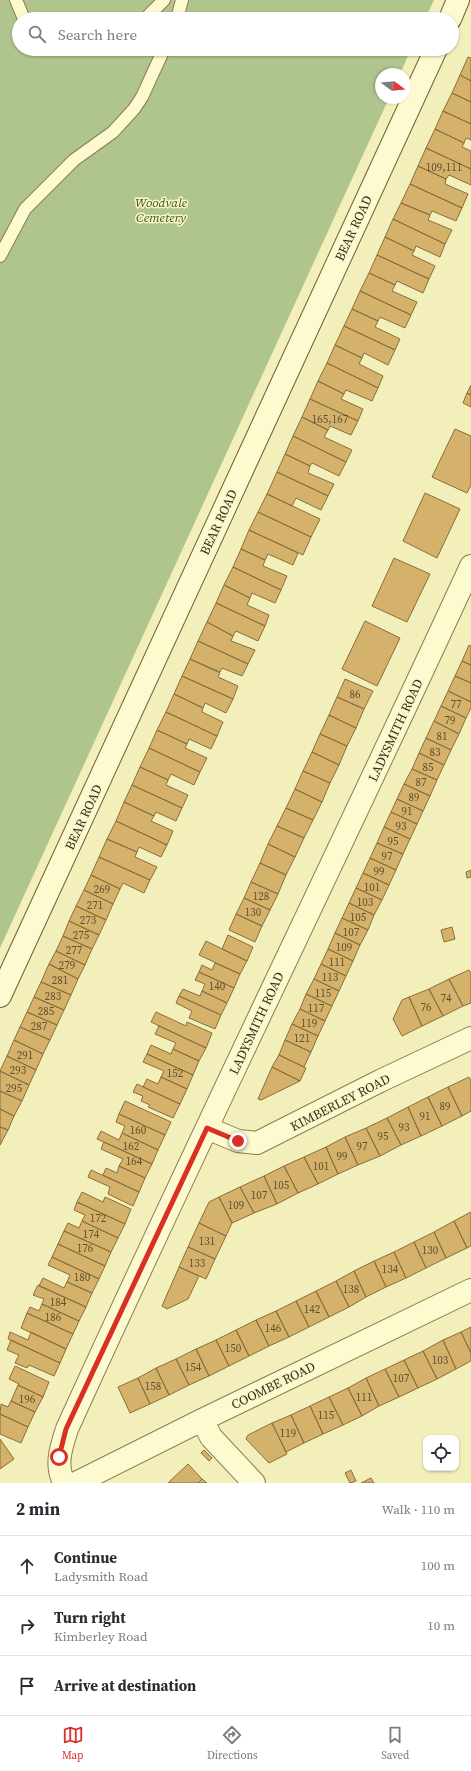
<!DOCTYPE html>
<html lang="en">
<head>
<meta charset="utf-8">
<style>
  body { margin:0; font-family:"Source Serif 4",serif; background:#f7f7f7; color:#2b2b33 }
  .controls { position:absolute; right:12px; bottom:12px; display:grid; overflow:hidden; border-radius:8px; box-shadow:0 1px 3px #0004 }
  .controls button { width:36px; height:36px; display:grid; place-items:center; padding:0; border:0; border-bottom:1px solid #e1e1e2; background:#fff; color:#2b2b33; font:20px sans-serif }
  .compass { position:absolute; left:375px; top:68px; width:36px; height:36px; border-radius:50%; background:#fff; box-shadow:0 1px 3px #0004; rotate:106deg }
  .stop { position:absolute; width:12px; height:12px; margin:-9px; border:3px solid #d93025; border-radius:50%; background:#fff }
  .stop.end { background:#d93025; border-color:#fff; box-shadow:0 1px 4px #0008 }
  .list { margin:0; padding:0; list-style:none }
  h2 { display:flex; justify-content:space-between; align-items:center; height:52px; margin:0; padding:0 16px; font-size:17px }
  h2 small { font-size:13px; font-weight:400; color:#7c7c81 }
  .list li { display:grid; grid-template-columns:26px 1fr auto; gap:12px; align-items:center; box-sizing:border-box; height:60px; padding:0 16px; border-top:1px solid #e1e1e2 }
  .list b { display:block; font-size:15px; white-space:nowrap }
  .list p { margin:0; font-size:13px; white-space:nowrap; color:#7c7c81 }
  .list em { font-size:13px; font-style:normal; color:#7c7c81 }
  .icon { flex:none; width:22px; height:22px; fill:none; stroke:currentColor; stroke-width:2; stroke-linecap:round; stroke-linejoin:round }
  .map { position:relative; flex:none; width:471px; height:1483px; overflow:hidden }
  .search { position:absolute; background:#fff; box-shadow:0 1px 3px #0004; left:12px; right:12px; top:12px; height:44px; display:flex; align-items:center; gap:10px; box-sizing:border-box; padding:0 14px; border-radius:22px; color:#7c7c81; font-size:15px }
  .sheet { height:232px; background:#fff }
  nav { display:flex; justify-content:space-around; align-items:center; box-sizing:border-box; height:56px; border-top:1px solid #e1e1e2; background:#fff; font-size:11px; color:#7c7c81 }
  nav a { display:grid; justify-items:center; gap:2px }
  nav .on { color:#d93025 }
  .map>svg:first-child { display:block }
  .cemetery { fill:#b0c48e }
  .building { fill:#d4b26c; stroke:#8b6e37 }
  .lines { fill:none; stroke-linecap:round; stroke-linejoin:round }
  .lane-casing { stroke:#8a7e53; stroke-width:14 }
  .street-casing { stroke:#8a7e53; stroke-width:24 }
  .secondary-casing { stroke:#6c5f37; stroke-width:24 }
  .lane { stroke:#fcface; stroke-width:12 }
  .street { stroke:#fcface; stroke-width:22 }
  .secondary { stroke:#fcface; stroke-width:22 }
  .route { stroke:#d93025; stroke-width:5 }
  .labels { text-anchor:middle; stroke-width:3; stroke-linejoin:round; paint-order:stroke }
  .number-label { font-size:11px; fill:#5f502e }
  .park-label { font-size:13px; font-style:italic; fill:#3a561e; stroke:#f9f7cb }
  .street-label { font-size:13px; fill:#38301a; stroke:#f9f7cb }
</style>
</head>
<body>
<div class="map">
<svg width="471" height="1483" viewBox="0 0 471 1483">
  <rect width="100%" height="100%" fill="#f2efbb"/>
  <path class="cemetery" d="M0,0H434L425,19H19V49H411L400,74H381V98H389L0,948Z"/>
  <path class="building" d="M468,57L471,58V81L460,75Z
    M460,75L471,81V102L452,93Z
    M452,93L471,102V124L443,111Z
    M443,111L471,124V140L466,138L464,143L435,129Z
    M435,129L464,143L462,147L471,151V169L426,148Z
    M426,148L471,169V185L449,175L446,179L418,166Z
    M418,166L446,179L445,184L468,194L462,208L410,184Z
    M410,184L462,208L456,221L432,211L430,215L401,203Z
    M401,203L430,215L428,220L452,230L445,244L393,219Z
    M393,219L445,244L440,257L416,246L414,251L385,237Z
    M385,237L414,251L412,255L435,266L429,279L377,255Z
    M377,255L429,279L423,293L397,281L395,285L369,273Z
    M369,273L395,285L392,291L417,302L411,315L360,291Z
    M360,291L411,315L405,328L380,317L378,321L352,309Z
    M352,309L378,321L375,327L400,339L395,350L344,326Z
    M344,326L395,350L388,365L364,353L362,358L335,345Z
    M335,345L362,358L359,364L383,376L378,388L327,363Z
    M327,363L378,388L372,401L346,390L344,394L318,381Z
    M318,381L344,394L341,399L363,409L358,421L310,399Z
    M471,385V395L467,393Z
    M467,393L471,395V407L463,403Z
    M310,399L358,421L351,435L330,426L328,430L302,417Z
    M302,417L328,430L324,437L352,450L346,462L293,436Z
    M455,429L471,436V485L467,493L432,477Z
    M293,436L346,462L339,476L312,463L310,466L285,454Z
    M285,454L310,466L308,473L334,484L328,496L277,472Z
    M277,472L328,496L321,510L296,498L292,506L267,494Z
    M425,493L460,509L437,558L403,541Z
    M267,494L320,519L311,537L258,512Z
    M258,512L311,537L303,555L249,530Z
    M249,530L298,553L293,565L268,554L265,560L241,549Z
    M241,549L265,560L263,566L287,576L281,590L233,567Z
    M394,558L430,574L407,622L372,606Z
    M233,567L281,590L275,603L252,593L250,598L224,585Z
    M224,585L250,598L247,605L269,615L265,626L216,603Z
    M216,603L265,626L258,641L236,631L233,636L207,622Z
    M365,621L400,638L377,686L342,669Z
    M207,622L233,636L231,641L255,650L248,664L198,641Z
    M198,641L248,664L242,676L222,668L220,672L190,659Z
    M469,645L471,646V665L462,661Z
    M190,659L220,673L218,677L238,686L233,699L182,676Z
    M462,661L471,665V683L455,676Z
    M182,676L233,699L226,713L205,703L203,708L174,694Z
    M455,676L471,683V702L448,691Z
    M345,679L373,691L364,709L337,697Z
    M448,691L471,702V708L466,718L441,706Z
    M174,694L203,708L202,712L223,722L217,736L166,712Z
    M337,697L364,709L356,728L329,715Z
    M441,706L466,718L459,734L434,721Z
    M166,712L217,736L211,749L189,739L187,744L157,730Z
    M329,715L356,728L347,746L320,734Z
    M434,721L459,734L451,750L426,738Z
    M157,730L187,744L185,748L207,758L200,772L149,748Z
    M320,734L347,746L339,765L312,752Z
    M426,738L451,750L444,765L419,753Z
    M149,748L200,772L194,785L171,774L168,780L140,767Z
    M312,752L339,765L330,783L303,771Z
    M419,753L444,765L437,780L412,769Z
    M140,767L168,780L166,785L188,795L182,808L132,785Z
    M412,769L437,780L430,796L404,784Z
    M303,771L330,783L322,802L295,789Z
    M404,784L430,796L423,811L397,799Z
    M132,785L182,808L176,821L156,812L154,816L124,802Z
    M295,789L322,802L313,820L286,808Z
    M397,799L423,811L417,824L391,812Z
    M124,802L154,816L151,821L173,831L167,845L116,821Z
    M286,808L313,820L304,838L277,826Z
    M391,812L417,824L410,839L384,827Z
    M116,821L167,845L161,857L139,847L137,852L107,839Z
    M277,826L304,838L295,857L268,844Z
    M384,827L410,839L403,854L377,843Z
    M107,839L137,852L135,857L157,867L150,880L99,857Z
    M377,843L403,854L396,870L370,858Z
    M268,844L295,857L286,875L260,863Z
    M99,857L150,880L144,893L123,883L120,889L91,875Z
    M370,858L396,870L389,885L363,873Z
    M260,863L286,875L278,894L251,882Z
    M471,870V877L467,878L466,872Z
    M363,873L389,885L382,900L356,888Z
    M91,875L120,889L113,904L84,890Z
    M251,882L278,894L270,910L244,898Z
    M356,888L382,900L374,915L349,903Z
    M84,890L113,904L106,920L76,906Z
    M244,898L270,910L262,926L236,914Z
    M349,903L374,915L368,930L342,918Z
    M76,906L106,920L99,935L69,921Z
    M236,914L262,926L255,942L229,930Z
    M342,918L368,930L360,945L335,933Z
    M69,921L99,935L92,949L63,936Z
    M452,927L455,939L444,942L441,930Z
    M335,933L360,945L353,961L328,949Z
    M228,935L253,947L247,961L222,949Z
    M63,936L92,949L85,965L56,951Z
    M206,941L247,961L240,974L199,955Z
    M328,949L353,961L346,976L321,964Z
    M56,951L85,965L78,979L49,964Z
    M215,963L240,974L234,988L199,972L202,965L212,970Z
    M49,964L78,979L71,995L41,982Z
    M321,964L346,976L339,991L314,979Z
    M469,970L471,973V1003L463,1006L449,979Z
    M199,972L234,988L227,1003L202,991L205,984L195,980Z
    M314,979L339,991L332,1006L306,994Z
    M449,979L463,1006L443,1016L429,989Z
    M41,982L71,995L64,1010L34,997Z
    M183,989L200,996L202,991L227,1003L221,1015L179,996Z
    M429,989L443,1016L422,1026L409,997Z
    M306,994L332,1006L325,1021L300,1009Z
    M179,996L221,1015L215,1029L189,1018L192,1011L176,1003Z
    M34,997L64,1010L57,1025L27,1012Z
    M409,997L422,1026L402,1036L393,1019L402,1000Z
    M300,1009L325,1021L318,1036L292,1024Z
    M27,1012L57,1025L50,1040L20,1027Z
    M156,1012L186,1026L187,1022L212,1033L206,1048L151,1022Z
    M292,1024L318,1036L311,1052L285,1040Z
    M159,1026L206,1048L199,1061L173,1049L176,1043L155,1034Z
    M20,1027L50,1040L43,1054L14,1040Z
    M14,1040L43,1054L36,1070L7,1056Z
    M285,1040L311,1052L304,1067L279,1055Z
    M151,1045L171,1054L173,1049L199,1061L193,1075L147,1054Z
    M147,1054L193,1075L187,1089L161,1077L164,1071L143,1062Z
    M279,1055L306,1068L300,1081L272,1067Z
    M7,1056L36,1070L29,1085L0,1071Z
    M272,1067L300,1081L261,1100L258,1099Z
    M0,1071L29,1085L22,1101L0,1091Z
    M161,1077L187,1089L180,1104L143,1087L147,1079L158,1084Z
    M469,1077L471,1081V1111L462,1116L448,1087Z
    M137,1084L180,1104L173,1118L148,1107L150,1105L141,1101L143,1096L133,1092Z
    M448,1087L462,1116L442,1126L428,1097Z
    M0,1091L22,1101L14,1116L0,1109Z
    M428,1097L442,1126L421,1136L408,1107Z
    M125,1101L171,1122L165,1135L119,1114Z
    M408,1107L421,1136L401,1145L387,1118Z
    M0,1109L14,1116L8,1130L0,1127Z
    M119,1114L165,1135L158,1150L122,1133L125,1126L116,1122Z
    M387,1118L401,1145L380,1156L366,1128Z
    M0,1127L8,1130L0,1145Z
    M366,1128L380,1156L358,1165L345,1137Z
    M101,1131L119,1140L122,1133L158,1150L152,1164L97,1139Z
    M345,1137L358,1165L338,1174L326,1147Z
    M104,1142L152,1164L145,1178L119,1166L123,1159L101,1149Z
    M326,1147L338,1174L318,1184L304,1157Z
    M304,1157L318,1184L298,1193L284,1166Z
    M119,1166L145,1178L139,1192L103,1175L106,1168L117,1173Z
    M284,1166L298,1193L277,1204L264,1176Z
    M91,1170L139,1192L133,1206L108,1194L110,1187L88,1177Z
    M264,1176L277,1204L254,1213L240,1187Z
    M240,1187L254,1213L232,1223L219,1197Z
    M82,1192L103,1202L105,1197L131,1209L125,1224L77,1202Z
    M219,1197L232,1223L226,1236L199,1223L209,1202Z
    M77,1202L125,1224L118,1238L82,1221L85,1215L74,1210Z
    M471,1212V1246L467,1248L454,1221Z
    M82,1221L118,1238L111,1252L64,1231L68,1223L79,1228Z
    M454,1221L467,1248L446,1258L434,1232Z
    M199,1223L226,1236L215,1259L188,1247Z
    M64,1231L111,1252L105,1266L58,1244Z
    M434,1232L446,1258L426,1268L414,1242Z
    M414,1242L426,1268L406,1278L394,1252Z
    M58,1244L105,1266L99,1279L52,1257Z
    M188,1247L215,1259L206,1279L179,1267Z
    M394,1252L406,1278L386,1287L374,1261Z
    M52,1257L99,1279L92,1293L67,1282L70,1275L48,1265Z
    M374,1261L386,1287L366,1297L354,1271Z
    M179,1267L199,1276L188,1299L167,1309L162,1306Z
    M354,1271L366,1297L349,1307L336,1281Z
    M43,1278L64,1288L67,1282L92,1293L86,1307L39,1286Z
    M336,1281L349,1307L329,1317L316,1291Z
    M38,1285L86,1307L79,1321L42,1304L44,1299L33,1295Z
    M316,1291L329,1317L309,1327L296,1301Z
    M296,1301L309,1327L289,1337L276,1311Z
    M42,1304L79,1321L73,1334L27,1313L30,1307L39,1311Z
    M276,1311L289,1337L269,1346L256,1320Z
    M27,1313L73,1334L66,1349L21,1328Z
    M256,1320L269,1346L249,1356L236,1330Z
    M471,1327V1353L461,1332Z
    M236,1330L249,1356L229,1366L216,1340Z
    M10,1332L28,1340L31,1332L66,1349L60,1363L8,1339Z
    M461,1332L471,1353V1361L456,1369L443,1340Z
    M11,1340L60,1363L54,1376L29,1365L27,1368L15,1363L19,1355L7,1350Z
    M216,1340L229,1366L209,1376L196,1349Z
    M443,1340L456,1369L437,1379L423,1351Z
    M196,1349L209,1376L189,1385L176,1359Z
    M423,1351L437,1379L418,1388L404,1360Z
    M176,1359L189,1385L169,1395L156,1368Z
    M404,1360L418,1388L399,1397L385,1369Z
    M15,1366L49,1382L43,1397L18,1385L19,1384L9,1379Z
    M156,1368L169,1395L150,1404L138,1378Z
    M385,1369L399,1397L379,1406L366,1378Z
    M138,1378L150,1404L130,1413L118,1387Z
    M366,1378L379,1406L362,1416L348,1388Z
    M18,1385L43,1397L35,1412L11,1401Z
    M348,1388L362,1416L343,1425L329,1397Z
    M329,1397L343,1425L323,1434L310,1406Z
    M11,1401L35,1412L28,1427L0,1414L1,1404L8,1407Z
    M310,1406L323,1434L304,1443L291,1415Z
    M0,1414L28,1427L21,1443L0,1434Z
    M291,1415L304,1443L286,1452L272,1423Z
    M272,1423L287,1454L269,1463L246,1439L248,1435Z
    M0,1439L14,1459L0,1469Z
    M204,1450L212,1458L209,1461L201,1453Z
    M188,1464L202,1479L198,1483H168Z
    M351,1470L356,1481L350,1483L345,1473Z
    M371,1478L374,1483H361Z
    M202,1479L207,1483H198Z"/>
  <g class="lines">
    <defs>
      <path id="lane" d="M16,0L24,19
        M145,19L164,0
        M177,19L182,0
        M0,256L25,209L74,160L113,132L134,109L142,97L164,49"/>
      <path id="street" d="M207,1128L238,1141L257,1143L380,1081L471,1038
        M202,1420L211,1437L254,1483
        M64,1483C55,1464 61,1448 67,1429C198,1140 338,855 471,566
        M76,1483L202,1420L471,1290"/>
      <path id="secondary" d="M450,19L458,0
        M0,996L436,49"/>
    </defs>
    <use href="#lane" class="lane-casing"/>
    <use href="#street" class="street-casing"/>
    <use href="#secondary" class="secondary-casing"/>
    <use href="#lane" class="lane"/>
    <use href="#street" class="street"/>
    <use href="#secondary" class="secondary"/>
  </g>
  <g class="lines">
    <path class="route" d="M59,1457L66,1429L207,1128L238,1141"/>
  </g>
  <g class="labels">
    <g class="number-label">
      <text x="444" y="171">109,111</text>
      <text x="330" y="423">165,167</text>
      <text x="355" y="698">86</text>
      <text x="456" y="708">77</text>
      <text x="450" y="724">79</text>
      <text x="442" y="740">81</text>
      <text x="435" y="756">83</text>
      <text x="428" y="771">85</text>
      <text x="421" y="786">87</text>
      <text x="414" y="801">89</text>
      <text x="407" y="815">91</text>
      <text x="401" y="830">93</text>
      <text x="393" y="845">95</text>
      <text x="387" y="860">97</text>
      <text x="379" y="875">99</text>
      <text x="372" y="891">101</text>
      <text x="102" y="893">269</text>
      <text x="261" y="900">128</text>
      <text x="365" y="906">103</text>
      <text x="95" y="909">271</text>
      <text x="253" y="916">130</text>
      <text x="358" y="921">105</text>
      <text x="88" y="924">273</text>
      <text x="351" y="936">107</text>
      <text x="81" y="939">275</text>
      <text x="344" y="951">109</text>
      <text x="74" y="954">277</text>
      <text x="337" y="966">111</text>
      <text x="67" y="969">279</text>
      <text x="330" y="981">113</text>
      <text x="60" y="984">281</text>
      <text x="217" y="990">140</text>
      <text x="323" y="997">115</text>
      <text x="53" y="1000">283</text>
      <text x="446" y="1002">74</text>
      <text x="426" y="1011">76</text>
      <text x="316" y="1012">117</text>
      <text x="46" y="1015">285</text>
      <text x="309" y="1027">119</text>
      <text x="39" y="1030">287</text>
      <text x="302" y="1042">121</text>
      <text x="25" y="1059">291</text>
      <text x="18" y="1074">293</text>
      <text x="175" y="1077">152</text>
      <text x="14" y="1092">295</text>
      <text x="445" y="1110">89</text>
      <text x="425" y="1120">91</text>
      <text x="404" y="1131">93</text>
      <text x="138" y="1134">160</text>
      <text x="383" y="1140">95</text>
      <text x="131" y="1150">162</text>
      <text x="362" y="1150">97</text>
      <text x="342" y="1160">99</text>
      <text x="134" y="1165">164</text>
      <text x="321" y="1170">101</text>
      <text x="281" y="1189">105</text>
      <text x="259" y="1199">107</text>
      <text x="236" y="1209">109</text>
      <text x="98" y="1222">172</text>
      <text x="91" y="1238">174</text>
      <text x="207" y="1245">131</text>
      <text x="85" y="1252">176</text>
      <text x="430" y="1254">130</text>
      <text x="197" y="1267">133</text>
      <text x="390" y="1273">134</text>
      <text x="82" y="1281">180</text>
      <text x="351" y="1293">138</text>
      <text x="58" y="1306">184</text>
      <text x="312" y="1313">142</text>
      <text x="53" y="1321">186</text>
      <text x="273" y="1332">146</text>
      <text x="233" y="1352">150</text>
      <text x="440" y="1364">103</text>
      <text x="193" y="1371">154</text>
      <text x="401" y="1382">107</text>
      <text x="153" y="1390">158</text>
      <text x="364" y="1401">111</text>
      <text x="27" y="1403">196</text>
      <text x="326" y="1419">115</text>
      <text x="288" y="1437">119</text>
    </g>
    <g class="park-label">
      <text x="161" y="207">Woodvale<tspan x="161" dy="15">Cemetery</tspan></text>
    </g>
    <g class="street-label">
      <text transform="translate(353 228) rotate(-65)" y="5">BEAR ROAD</text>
      <text transform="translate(218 522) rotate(-65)" y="5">BEAR ROAD</text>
      <text transform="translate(395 730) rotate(-65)" y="5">LADYSMITH ROAD</text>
      <text transform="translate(83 817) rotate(-65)" y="5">BEAR ROAD</text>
      <text transform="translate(256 1023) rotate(-65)" y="5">LADYSMITH ROAD</text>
      <text transform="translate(340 1102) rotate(-27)" y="5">KIMBERLEY ROAD</text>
      <text transform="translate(273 1385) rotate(-26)" y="5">COOMBE ROAD</text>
    </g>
  </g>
</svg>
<div class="controls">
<button><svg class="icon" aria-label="locate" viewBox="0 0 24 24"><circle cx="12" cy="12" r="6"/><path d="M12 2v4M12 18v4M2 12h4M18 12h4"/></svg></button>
</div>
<svg class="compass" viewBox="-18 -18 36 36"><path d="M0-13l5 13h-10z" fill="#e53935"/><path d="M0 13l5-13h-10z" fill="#7c7c81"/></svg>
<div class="stop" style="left:59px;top:1457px"></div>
<div class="stop end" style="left:238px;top:1141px"></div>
<div class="search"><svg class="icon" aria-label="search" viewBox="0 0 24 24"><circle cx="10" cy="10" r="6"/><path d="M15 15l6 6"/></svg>Search here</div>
</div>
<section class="sheet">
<h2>2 min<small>Walk · 110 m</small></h2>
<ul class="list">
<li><svg class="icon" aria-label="ahead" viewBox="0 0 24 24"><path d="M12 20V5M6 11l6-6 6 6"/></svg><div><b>Continue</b><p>Ladysmith Road</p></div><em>100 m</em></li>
<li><svg class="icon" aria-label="right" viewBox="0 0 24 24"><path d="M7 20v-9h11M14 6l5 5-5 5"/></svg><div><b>Turn right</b><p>Kimberley Road</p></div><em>10 m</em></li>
<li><svg class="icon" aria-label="arrive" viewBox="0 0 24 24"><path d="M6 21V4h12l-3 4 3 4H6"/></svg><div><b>Arrive at destination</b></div></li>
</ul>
</section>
<nav>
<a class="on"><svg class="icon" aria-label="map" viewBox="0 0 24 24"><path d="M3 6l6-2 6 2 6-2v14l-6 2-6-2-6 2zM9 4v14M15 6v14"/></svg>Map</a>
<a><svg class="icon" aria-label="directions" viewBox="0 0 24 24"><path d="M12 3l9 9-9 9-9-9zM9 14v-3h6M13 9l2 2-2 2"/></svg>Directions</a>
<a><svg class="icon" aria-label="saved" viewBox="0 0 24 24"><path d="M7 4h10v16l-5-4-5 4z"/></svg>Saved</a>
</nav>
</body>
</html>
